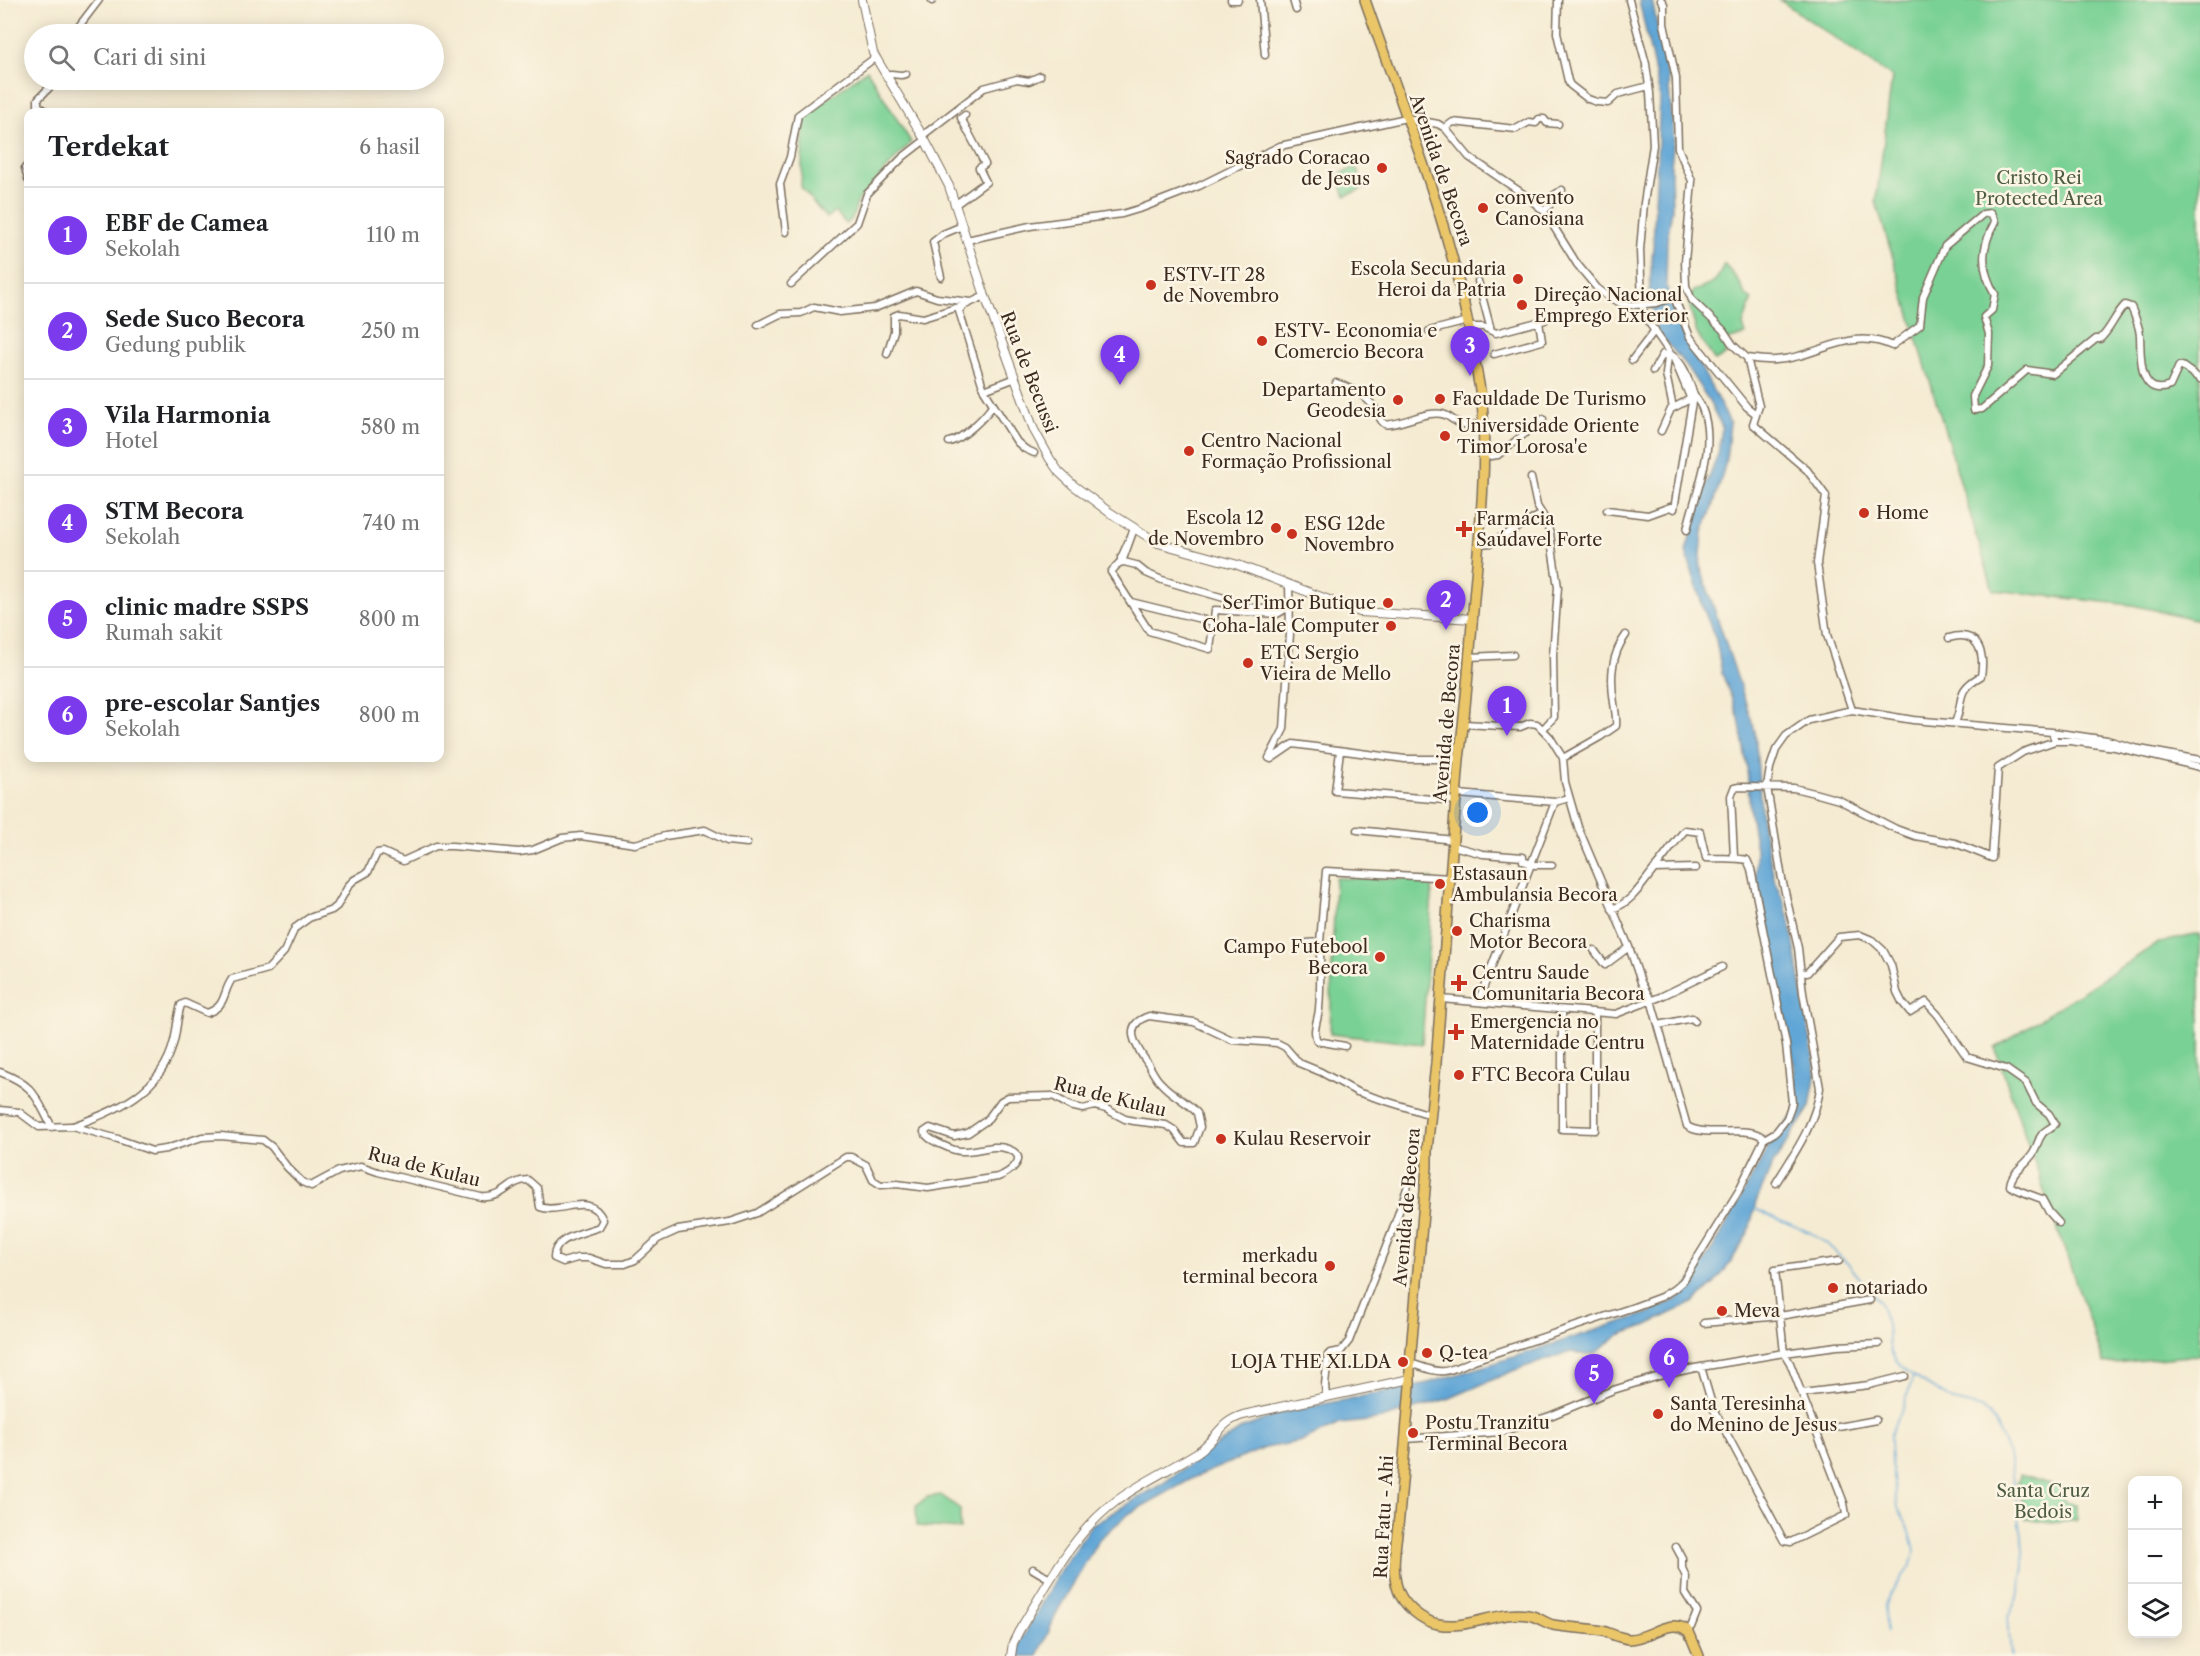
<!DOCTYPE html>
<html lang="id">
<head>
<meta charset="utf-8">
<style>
  body { margin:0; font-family:"Libre Caslon Text",serif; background:#f6f6f6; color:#202124 }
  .controls { position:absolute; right:18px; bottom:18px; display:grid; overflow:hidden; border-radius:12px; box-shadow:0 3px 15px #0003 }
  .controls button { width:54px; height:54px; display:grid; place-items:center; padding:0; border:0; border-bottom:2px solid #e0e0e0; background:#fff; color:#202124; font:30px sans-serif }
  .you { position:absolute; left:1478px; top:813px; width:21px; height:21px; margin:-15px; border:4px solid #fff; border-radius:50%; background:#1a73e8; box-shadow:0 0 0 9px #1a73e833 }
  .badge { display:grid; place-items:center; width:39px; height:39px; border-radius:50%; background:#7c3aed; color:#fff; font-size:20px; font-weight:700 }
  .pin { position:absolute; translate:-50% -50px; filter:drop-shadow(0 2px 3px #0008) }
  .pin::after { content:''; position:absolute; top:32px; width:21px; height:18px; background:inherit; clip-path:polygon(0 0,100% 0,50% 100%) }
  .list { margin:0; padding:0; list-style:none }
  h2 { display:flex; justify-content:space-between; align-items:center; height:78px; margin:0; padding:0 24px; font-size:26px }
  h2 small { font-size:20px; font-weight:400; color:#757577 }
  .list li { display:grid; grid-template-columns:39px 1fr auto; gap:18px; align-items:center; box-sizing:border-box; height:96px; padding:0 24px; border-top:2px solid #e0e0e0 }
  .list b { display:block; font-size:22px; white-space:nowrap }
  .list p { margin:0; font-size:20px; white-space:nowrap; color:#757577 }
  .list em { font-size:20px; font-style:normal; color:#757577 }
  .icon { flex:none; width:33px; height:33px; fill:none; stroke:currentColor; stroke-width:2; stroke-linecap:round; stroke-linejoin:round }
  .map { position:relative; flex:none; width:2200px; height:1656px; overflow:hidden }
  .search { position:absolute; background:#fff; box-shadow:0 3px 15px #0003; left:24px; top:24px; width:420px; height:66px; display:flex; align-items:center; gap:15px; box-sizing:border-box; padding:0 21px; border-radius:33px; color:#757577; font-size:22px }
  .panel { position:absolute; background:#fff; box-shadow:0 3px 15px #0003; left:24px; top:108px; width:420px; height:654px; border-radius:12px }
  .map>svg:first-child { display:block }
  .green { fill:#7ad195; stroke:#5a7e5a; stroke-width:1.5 }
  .water { fill:#60a6d6; stroke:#4e687a; stroke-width:1.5 }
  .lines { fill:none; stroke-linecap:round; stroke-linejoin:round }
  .stream { stroke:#60a6d6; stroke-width:1.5 }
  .minor-casing { stroke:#7c6e5d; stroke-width:9 }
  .tertiary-casing { stroke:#7c6e5d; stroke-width:10 }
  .primary-casing { stroke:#7c6e5d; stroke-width:12 }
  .minor { stroke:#fff; stroke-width:6 }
  .tertiary { stroke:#fff; stroke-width:8 }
  .primary { stroke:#eac669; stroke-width:9 }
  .poi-dot { fill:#c8321e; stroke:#fcf5e5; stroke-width:2 }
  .labels { text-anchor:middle; stroke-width:5; stroke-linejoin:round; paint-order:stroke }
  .poi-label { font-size:18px; fill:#3b2a1e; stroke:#fcf5e5; text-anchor:start }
  .street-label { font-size:18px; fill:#3b2a1e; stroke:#fcf5e5 }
  .park-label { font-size:18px; fill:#4e5c42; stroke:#fcf5e5 }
</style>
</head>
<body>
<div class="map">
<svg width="2200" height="1656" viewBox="0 0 2200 1656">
  <rect width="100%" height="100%" fill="#fcf5e5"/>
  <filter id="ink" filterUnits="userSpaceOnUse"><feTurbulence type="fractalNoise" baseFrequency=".0167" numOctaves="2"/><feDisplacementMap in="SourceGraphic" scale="12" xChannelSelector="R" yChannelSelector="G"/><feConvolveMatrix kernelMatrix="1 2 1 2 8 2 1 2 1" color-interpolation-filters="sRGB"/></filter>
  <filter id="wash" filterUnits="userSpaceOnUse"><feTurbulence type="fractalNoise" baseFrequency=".008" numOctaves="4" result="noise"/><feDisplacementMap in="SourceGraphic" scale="24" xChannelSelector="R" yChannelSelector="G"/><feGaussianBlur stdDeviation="1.35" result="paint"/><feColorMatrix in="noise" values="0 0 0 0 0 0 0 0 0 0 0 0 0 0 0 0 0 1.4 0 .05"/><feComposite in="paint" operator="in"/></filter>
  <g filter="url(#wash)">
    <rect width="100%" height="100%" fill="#f5ebd2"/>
    <path class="green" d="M1780,0H2200V620L2132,605L1993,590L1876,202L1892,77Z
      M867,70L911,142L858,201L852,219L846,224L835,211L826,218L801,187L804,116Z
      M1356,167L1365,188L1345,196L1337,175Z
      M1724,264L1739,281L1745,294L1752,299L1743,325L1746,335L1725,340V355L1715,361L1697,334L1689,304L1693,291C1712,285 1717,283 1724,264Z
      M1335,878L1433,879L1422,1044L1330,1034Z
      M2200,934V1355L2104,1364L1995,1048L2158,943Z
      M2020,1475L2062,1487L2065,1501L2076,1505L2078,1520L2051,1523L2026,1519L2017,1485Z
      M941,1495L960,1509V1529L917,1526L916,1506L927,1497Z"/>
    <path class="water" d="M1639,0H1652L1668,78L1674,138L1671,166L1672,209L1667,241L1666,285L1676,320L1730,423L1726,461L1714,504L1703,532L1700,566L1755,731L1762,822L1775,882L1784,901L1792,931L1816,1072L1810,1107L1773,1164L1756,1202L1749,1231L1731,1262L1715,1283L1694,1302L1645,1326L1619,1335L1595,1354L1585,1355L1571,1352L1515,1370L1448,1399L1377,1420L1340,1424L1302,1441L1265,1448L1195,1477L1130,1513L1099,1539L1058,1610L1038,1656H1017L1022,1639L1056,1577L1091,1525L1162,1484L1206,1452L1243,1428L1284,1412L1428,1383L1498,1362L1649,1313L1681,1297L1719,1238L1773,1138L1796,1112L1794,1064L1756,875V849L1750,813L1747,768L1739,718L1722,673L1716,640L1703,608L1686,551L1700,502L1718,454L1722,427L1706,396L1684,363L1657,331L1649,294L1653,247L1660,96Z"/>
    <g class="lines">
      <path class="stream" d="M1752,1208L1811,1233L1827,1244L1848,1264L1880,1302L1887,1324L1890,1351L1897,1362L1913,1376L1953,1401L1982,1408L1995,1423L2009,1455L2022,1536L2024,1567L2018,1597L2008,1617L2011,1656
        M1886,1631L1885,1605L1889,1595L1910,1568L1915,1550L1909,1529L1898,1508L1891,1465L1890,1437L1895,1423L1903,1409L1913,1376"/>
    </g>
  </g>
  <g filter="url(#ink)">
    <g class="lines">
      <defs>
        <path id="minor" d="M932,0V1
          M1231,0H1238
          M1260,0L1265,55
          M1293,0L1296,10
          M1558,0L1557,33L1568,81L1570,85L1588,99L1597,102L1608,103L1618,94L1649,86
          M1661,0L1664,4V24L1676,78L1678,148L1692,181L1685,262L1686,286L1692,300L1723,330L1733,345L1747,358L1759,406L1753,424L1807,470L1826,496L1817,563L1827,635L1852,710L1809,720L1786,736L1776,750L1770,768L1767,787L1782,879L1798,948L1803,993L1820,1088C1816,1123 1794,1154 1776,1183
          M73,34L99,0
          M886,75C893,72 899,77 906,74
          M47,112L38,105V99L57,80
          M1445,128L1453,122L1516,129L1529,122L1536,123L1539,119H1544L1547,123L1558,124
          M922,136L984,88L1017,79L1029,81L1040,76
          M28,165L25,168L28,180
          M956,204L986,182L979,168L985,164L961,118L965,115
          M1544,211L1549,206L1551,197L1562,190
          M786,232L780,184L790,157L798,115L876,57
          M967,240L1030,226L1122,214L1142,208L1199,186L1280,146L1406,118L1438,124L1445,128L1469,157L1525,195L1544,211L1577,264L1597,288L1610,298L1625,305H1633L1657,303L1674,297L1690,337L1747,407L1756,414
          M941,277L933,242L943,234L962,226
          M1478,281L1491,330
          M791,284L857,223L867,194L903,157L925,140
          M758,325L780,314L801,313L814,307L840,312L875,308L916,291L937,298L971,302
          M1469,327H1483L1496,333L1545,320
          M1429,331L1468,321
          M887,354L894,331V316L899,314L923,318L962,306
          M1494,354L1542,341L1539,322
          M1673,356C1685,365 1688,379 1693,392C1695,398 1700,402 1702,408C1718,448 1695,491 1687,530
          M1747,358C1756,359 1766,361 1775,360C1817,358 1850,326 1892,346L1920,325L1923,297L1945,246L1983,214L1991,213L1995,222C1981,247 1980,269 1995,294L1992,310L1984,317L1989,334L1988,366L1973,396L1974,410L1982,409L2027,370L2053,374L2096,339H2100C2111,329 2115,315 2125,305L2131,307C2135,316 2139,325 2140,335C2141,352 2137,399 2170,386L2179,366H2182L2200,379
          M1632,360L1655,330
          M1653,371L1663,354L1668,357L1666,374L1673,408
          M1016,378L984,390L1017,442L1025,449L1034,453
          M1336,383C1350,387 1366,396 1375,408C1379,413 1379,421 1385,424C1392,427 1419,415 1430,414C1450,411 1449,421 1464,425C1469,426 1477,424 1483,424
          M984,390L959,311L963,306L985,296
          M1661,431L1671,409L1694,397
          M949,442C963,439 985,417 993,405
          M1483,457L1498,455L1543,419
          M1531,478L1537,506L1545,519L1550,534L1558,587L1553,655L1554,717L1543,729
          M1607,510L1648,515L1670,507L1674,509L1692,402L1674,359L1645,317L1642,304L1640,250L1644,203L1653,145L1650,93L1646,64L1629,0
          M1479,544L1491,543L1542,514
          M1121,562V558L1134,529L1122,562
          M1124,562L1136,565L1146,573L1162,580L1224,598L1240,606L1263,609L1291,606L1277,614L1215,610L1210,649L1149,631L1111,572L1119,563Z
          M1289,584L1290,633L1284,729L1269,758L1271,759L1293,744L1405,759H1459
          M1131,602L1213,622
          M1949,638C1978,629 1985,652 1981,676C1954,691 1965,699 1955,723
          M1469,657L1513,655
          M1852,710L1913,720L2052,732L2055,741
          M1464,724L1520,727L1530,723L1537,724L1550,737L1563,758L1565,782L1578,827L1629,947L1641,982L1651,1000L1687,1126C1706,1139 1753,1123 1764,1139
          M2052,732L2107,740L2134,748L2200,760
          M1340,751L1335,791L1457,801
          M1563,758L1600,737L1616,726C1617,718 1615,711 1614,703C1610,678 1611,655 1626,635
          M1458,794L1555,802L1569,798
          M1357,830L1454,840
          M1453,846L1483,854L1523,857V861L1535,865H1552
          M1734,857L1731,796L1734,788L1739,787L1794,788L1814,793L1839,800L1896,829L1915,836L1955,843L1992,858L1998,768L2023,752L2055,741H2070L2115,747L2200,767
          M1654,869L1696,868
          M1320,942C1320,964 1321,987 1319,1009C1318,1021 1312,1030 1317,1041L1345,1046
          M1307,943L1320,942L1326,871L1451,878
          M1594,950L1605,965L1629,947
          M1801,972L1807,973L1839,937L1860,935L1872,940L1883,950L1891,965L1897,992L1902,1002L1910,1012L1926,1002L1938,1015L1967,1057L2006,1069L2026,1083L2036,1103L2049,1114L2055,1124C2051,1128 2047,1129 2043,1133C2038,1139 2038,1143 2035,1150C2029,1164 2011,1170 2010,1186C2019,1191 2031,1195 2042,1199L2049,1212L2059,1223
          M1441,999L1616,1014L1660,997L1722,967
          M1478,1002L1555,802
          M1562,1010V1129L1595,1130V1013
          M1659,1025L1692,1018L1695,1021
          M0,1072C36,1086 35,1096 52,1127
          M0,1110L19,1112L39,1127L72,1126L118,1139L152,1151L166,1149L202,1137L221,1136L263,1140L272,1147L287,1167L302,1182L311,1186L339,1171L361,1166L378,1172L481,1197C506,1199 508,1180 528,1180L537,1188L540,1207C561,1215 590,1190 603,1220L599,1227C584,1233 553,1237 554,1258L563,1262L577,1258H589L606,1264H625L635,1260L658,1239L678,1230L730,1222L757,1213L846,1157H851L866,1165L873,1180L881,1185L897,1184L928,1188L998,1177C1009,1173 1031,1157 1008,1149C993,1143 977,1152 961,1151C953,1151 945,1146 938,1143C932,1140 927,1138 924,1132L930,1128L954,1136L968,1133L987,1120L1001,1101L1008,1097L1053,1096L1070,1106L1083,1109L1095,1106L1106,1109L1125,1119L1134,1121L1166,1125L1174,1130L1184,1143H1194L1200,1127L1197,1113C1187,1101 1171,1095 1161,1083C1155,1078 1152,1070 1148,1064C1137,1048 1120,1025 1149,1016L1194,1022L1232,1040L1277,1043L1285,1047L1299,1063L1321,1072L1357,1092L1431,1115
          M73,1126C117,1110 162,1092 174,1041C177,1029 177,1017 181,1005L185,1003L207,1013C227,1006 222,993 232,979L268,969L284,952L295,928L309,918L332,910L337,906L349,885L354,880L368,872L377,853L383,852L403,861L436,846H452L519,852L533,850L562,838L581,836L635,844L665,836L705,830L727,841L747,843
          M1839,1261L1775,1270L1784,1353L1837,1346L1879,1344
          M1704,1323L1780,1316L1870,1300
          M1410,1363C1443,1374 1441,1375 1474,1360L1634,1307L1661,1297L1674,1289L1683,1281L1738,1192L1764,1139L1776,1132L1787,1118L1792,1103L1786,1044L1751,869L1747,860C1733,857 1720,859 1706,858L1700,832L1685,830C1675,842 1666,855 1656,867C1642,884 1633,902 1612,909
          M1802,1393L1869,1385L1905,1376
          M1326,1397L1325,1385L1328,1355L1330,1353L1341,1351L1349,1341L1393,1229L1417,1159L1427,1150
          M1817,1431L1876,1420
          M1405,1439L1501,1432L1550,1416L1613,1390L1663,1375L1695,1368L1784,1353L1790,1363L1844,1503L1846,1515L1791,1542L1784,1541L1713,1408L1701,1367
          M1676,1547L1682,1558V1568L1686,1577L1685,1593L1697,1612L1689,1632
          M1033,1569L1050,1579"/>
        <path id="tertiary" d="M862,0L873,53L925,140L949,186L985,296L1034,430L1050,459L1059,472L1073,485L1109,512L1158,543L1238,565L1360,612L1473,619
          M1011,1656L1013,1643L1019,1631C1047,1586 1071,1535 1115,1502C1140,1483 1171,1469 1198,1452C1217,1439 1219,1422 1243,1415L1410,1379"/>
        <path id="primary" d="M1365,0C1406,118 1454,233 1474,356C1477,375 1482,395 1483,415C1486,472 1480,530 1475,587C1470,645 1467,702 1459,759L1436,1063L1427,1150V1167L1410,1363V1386C1406,1429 1403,1473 1399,1517C1397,1539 1390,1568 1398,1590C1403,1605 1422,1621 1438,1624C1468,1630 1498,1610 1528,1615C1537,1616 1545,1623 1553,1625C1570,1628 1587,1628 1603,1631C1612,1634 1620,1638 1629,1639C1649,1640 1671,1615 1689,1632L1699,1656"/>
      </defs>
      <use href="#minor" class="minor-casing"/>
      <use href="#tertiary" class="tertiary-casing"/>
      <use href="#primary" class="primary-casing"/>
      <use href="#minor" class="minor"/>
      <use href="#tertiary" class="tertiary"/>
      <use href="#primary" class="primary"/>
    </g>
  </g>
  <g class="poi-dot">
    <circle cx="1382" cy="168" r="6"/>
    <circle cx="1483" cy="208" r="6"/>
    <circle cx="1518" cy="279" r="6"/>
    <circle cx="1151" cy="285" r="6"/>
    <circle cx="1522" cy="305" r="6"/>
    <circle cx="1262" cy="341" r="6"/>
    <circle cx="1440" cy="399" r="6"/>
    <circle cx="1398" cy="400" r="6"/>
    <circle cx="1445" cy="436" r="6"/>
    <circle cx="1189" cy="451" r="6"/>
    <circle cx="1864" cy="513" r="6"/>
    <circle cx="1276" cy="528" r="6"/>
    <path d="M1461 520h6v6h6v6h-6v6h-6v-6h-6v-6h6z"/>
    <circle cx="1292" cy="534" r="6"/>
    <circle cx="1388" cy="603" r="6"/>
    <circle cx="1391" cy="626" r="6"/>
    <circle cx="1248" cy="663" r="6"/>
    <circle cx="1440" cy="884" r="6"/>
    <circle cx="1457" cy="931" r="6"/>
    <circle cx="1380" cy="957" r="6"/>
    <path d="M1456 974h6v6h6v6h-6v6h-6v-6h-6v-6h6z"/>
    <path d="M1453 1023h6v6h6v6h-6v6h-6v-6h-6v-6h6z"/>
    <circle cx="1459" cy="1075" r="6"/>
    <circle cx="1221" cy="1139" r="6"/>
    <circle cx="1330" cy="1266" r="6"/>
    <circle cx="1833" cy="1288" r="6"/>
    <circle cx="1722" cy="1311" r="6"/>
    <circle cx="1427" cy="1353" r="6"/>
    <circle cx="1403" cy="1362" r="6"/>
    <circle cx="1658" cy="1414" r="6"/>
    <circle cx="1413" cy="1433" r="6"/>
  </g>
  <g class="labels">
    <g class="poi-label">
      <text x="1370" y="164" text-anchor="end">Sagrado Coracao<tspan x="1370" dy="21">de Jesus</tspan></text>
      <text x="1495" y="204">convento<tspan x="1495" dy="21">Canosiana</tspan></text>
      <text x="1506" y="275" text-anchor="end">Escola Secundaria<tspan x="1506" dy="21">Heroi da Patria</tspan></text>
      <text x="1163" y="281">ESTV-IT 28<tspan x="1163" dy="21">de Novembro</tspan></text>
      <text x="1534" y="301">Direção Nacional<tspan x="1534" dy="21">Emprego Exterior</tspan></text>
      <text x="1274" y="337">ESTV- Economia e<tspan x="1274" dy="21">Comercio Becora</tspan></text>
      <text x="1386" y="396" text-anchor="end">Departamento<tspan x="1386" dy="21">Geodesia</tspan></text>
      <text x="1452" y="405">Faculdade De Turismo</text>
      <text x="1457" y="432">Universidade Oriente<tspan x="1457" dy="21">Timor Lorosa'e</tspan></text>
      <text x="1201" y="447">Centro Nacional<tspan x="1201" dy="21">Formação Profissional</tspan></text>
      <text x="1876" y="519">Home</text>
      <text x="1264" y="524" text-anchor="end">Escola 12<tspan x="1264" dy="21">de Novembro</tspan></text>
      <text x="1476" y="525">Farmácia<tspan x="1476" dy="21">Saúdavel Forte</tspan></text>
      <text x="1304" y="530">ESG 12de<tspan x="1304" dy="21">Novembro</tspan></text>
      <text x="1376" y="609" text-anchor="end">SerTimor Butique</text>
      <text x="1379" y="632" text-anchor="end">Coha-lale Computer</text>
      <text x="1260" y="659">ETC Sergio<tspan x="1260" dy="21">Vieira de Mello</tspan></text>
      <text x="1452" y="880">Estasaun<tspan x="1452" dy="21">Ambulansia Becora</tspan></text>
      <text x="1469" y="927">Charisma<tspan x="1469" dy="21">Motor Becora</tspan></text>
      <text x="1368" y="953" text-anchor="end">Campo Futebool<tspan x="1368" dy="21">Becora</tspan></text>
      <text x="1472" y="979">Centru Saude<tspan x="1472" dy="21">Comunitaria Becora</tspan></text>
      <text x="1470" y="1028">Emergencia no<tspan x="1470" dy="21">Maternidade Centru</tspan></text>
      <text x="1471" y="1081">FTC Becora Culau</text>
      <text x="1233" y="1145">Kulau Reservoir</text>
      <text x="1318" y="1262" text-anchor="end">merkadu<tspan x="1318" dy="21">terminal becora</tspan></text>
      <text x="1845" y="1294">notariado</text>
      <text x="1734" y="1317">Meva</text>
      <text x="1439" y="1359">Q-tea</text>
      <text x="1391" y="1368" text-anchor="end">LOJA THE XI.LDA</text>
      <text x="1670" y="1410">Santa Teresinha<tspan x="1670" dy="21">do Menino de Jesus</tspan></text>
      <text x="1425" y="1429">Postu Tranzitu<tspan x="1425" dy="21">Terminal Becora</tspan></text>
    </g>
    <g class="street-label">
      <text transform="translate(1441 170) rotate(71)" y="6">Avenida de Becora</text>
      <text transform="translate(1029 372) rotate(69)" y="6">Rua de Becussi</text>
      <text transform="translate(1447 723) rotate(-85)" y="6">Avenida de Becora</text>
      <text transform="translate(1110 1097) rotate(14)" y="6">Rua de Kulau</text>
      <text transform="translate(424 1167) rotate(14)" y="6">Rua de Kulau</text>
      <text transform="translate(1407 1207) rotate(-85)" y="6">Avenida de Becora</text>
      <text transform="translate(1384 1517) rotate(-87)" y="6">Rua Fatu - Ahi</text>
    </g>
    <g class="park-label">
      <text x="2039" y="184">Cristo Rei<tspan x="2039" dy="21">Protected Area</tspan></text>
      <text x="2043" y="1497">Santa Cruz<tspan x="2043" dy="21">Bedois</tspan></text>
    </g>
  </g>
</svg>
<div class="controls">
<button>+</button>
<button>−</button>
<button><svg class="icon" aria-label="layers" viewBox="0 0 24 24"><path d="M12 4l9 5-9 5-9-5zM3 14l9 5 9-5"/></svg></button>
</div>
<div class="you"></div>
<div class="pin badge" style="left:1507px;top:736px">1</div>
<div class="pin badge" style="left:1446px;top:630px">2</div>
<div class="pin badge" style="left:1470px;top:376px">3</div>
<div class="pin badge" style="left:1120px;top:385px">4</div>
<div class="pin badge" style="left:1594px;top:1404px">5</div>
<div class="pin badge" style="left:1669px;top:1388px">6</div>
<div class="search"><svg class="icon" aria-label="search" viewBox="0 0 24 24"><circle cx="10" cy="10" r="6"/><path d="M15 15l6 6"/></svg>Cari di sini</div>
<section class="panel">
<h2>Terdekat<small>6 hasil</small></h2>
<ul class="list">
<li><span class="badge">1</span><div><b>EBF de Camea</b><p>Sekolah</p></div><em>110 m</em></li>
<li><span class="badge">2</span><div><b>Sede Suco Becora</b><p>Gedung publik</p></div><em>250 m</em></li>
<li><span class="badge">3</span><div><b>Vila Harmonia</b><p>Hotel</p></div><em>580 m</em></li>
<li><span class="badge">4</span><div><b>STM Becora</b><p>Sekolah</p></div><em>740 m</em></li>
<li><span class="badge">5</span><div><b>clinic madre SSPS</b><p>Rumah sakit</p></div><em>800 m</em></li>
<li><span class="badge">6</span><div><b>pre-escolar Santjes</b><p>Sekolah</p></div><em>800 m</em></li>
</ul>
</section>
</div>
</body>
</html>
